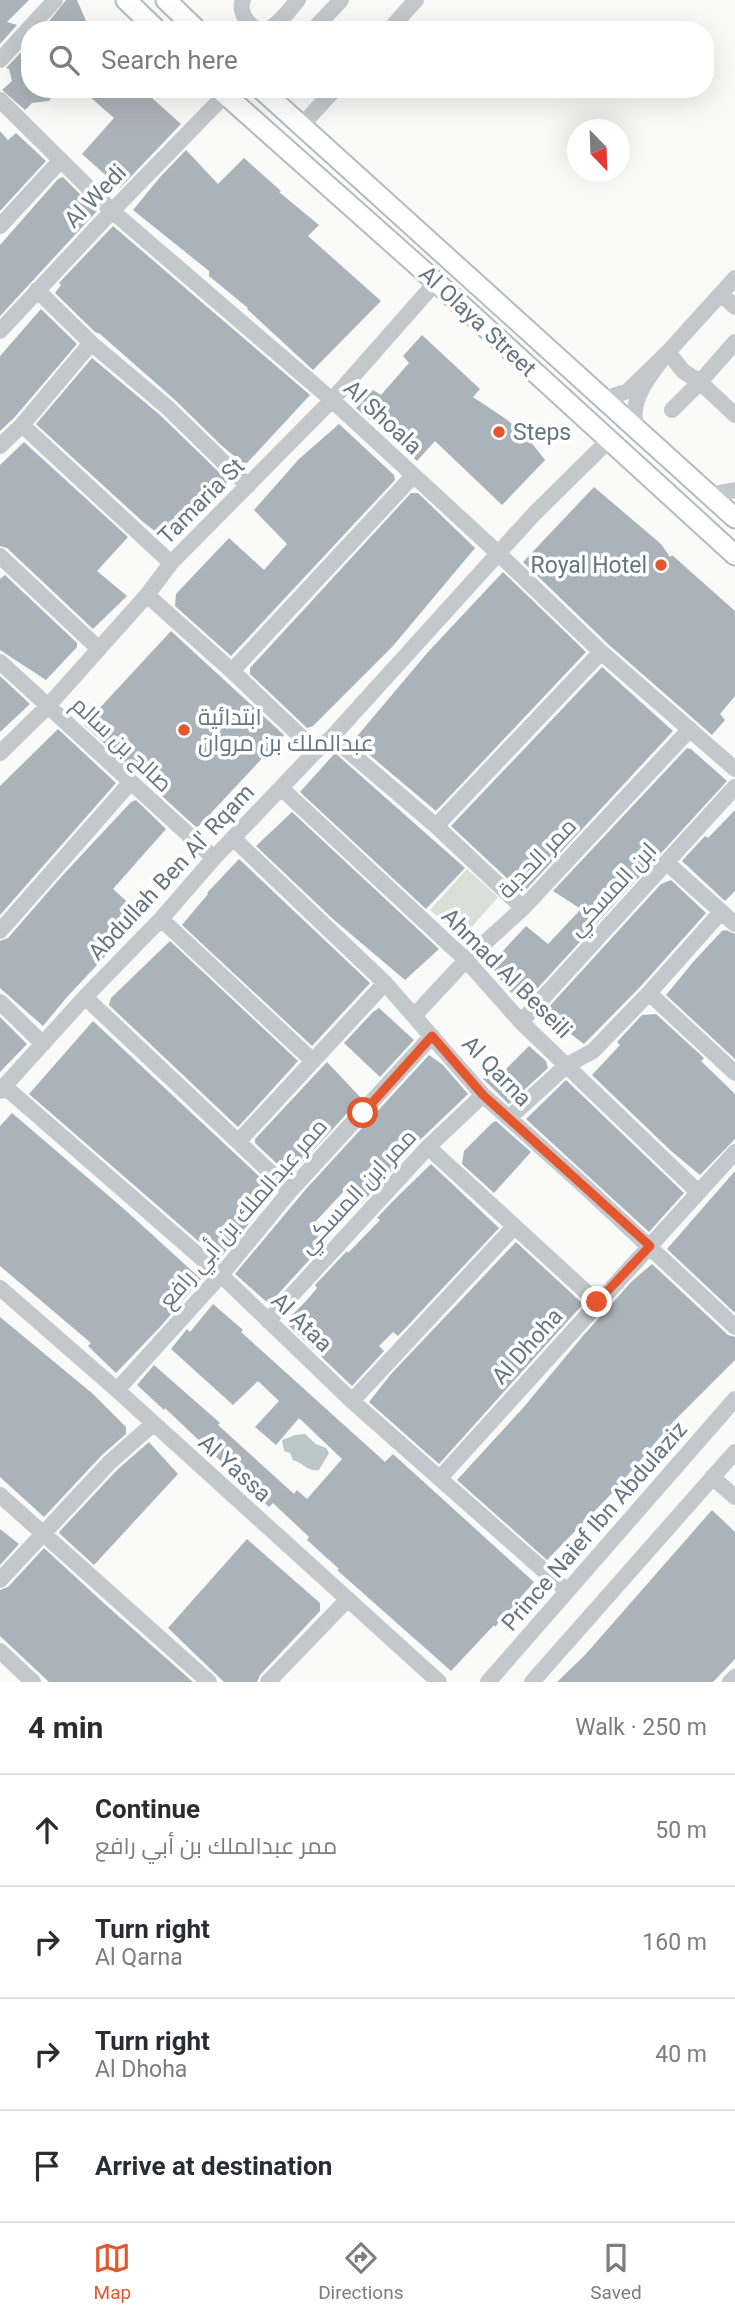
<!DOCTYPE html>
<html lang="en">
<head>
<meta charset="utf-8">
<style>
  body { margin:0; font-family:Roboto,Cairo,sans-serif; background:#f7f7f7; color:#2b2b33 }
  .compass { position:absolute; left:567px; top:119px; width:63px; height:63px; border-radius:50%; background:#fff; box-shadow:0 7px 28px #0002; rotate:157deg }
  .stop { position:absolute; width:21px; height:21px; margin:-16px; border:5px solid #e4572e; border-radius:50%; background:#fff }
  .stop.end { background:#e4572e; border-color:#fff; box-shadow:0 2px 7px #0008 }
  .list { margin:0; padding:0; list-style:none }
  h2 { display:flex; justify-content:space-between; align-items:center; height:91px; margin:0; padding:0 28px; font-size:30px }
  h2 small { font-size:23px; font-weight:400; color:#7c7c81 }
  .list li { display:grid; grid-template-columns:46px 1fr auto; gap:21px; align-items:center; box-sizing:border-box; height:112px; padding:0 28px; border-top:2px solid #e1e1e2 }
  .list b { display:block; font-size:26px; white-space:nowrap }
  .list p { margin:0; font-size:23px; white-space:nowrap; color:#7c7c81 }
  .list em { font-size:23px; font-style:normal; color:#7c7c81 }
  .icon { flex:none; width:38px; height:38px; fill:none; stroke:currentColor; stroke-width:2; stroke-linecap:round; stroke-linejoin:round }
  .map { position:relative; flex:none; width:735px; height:1682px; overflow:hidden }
  .search { position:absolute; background:#fff; box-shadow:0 7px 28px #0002; left:21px; right:21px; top:21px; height:77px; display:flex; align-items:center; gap:18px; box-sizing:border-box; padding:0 24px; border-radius:28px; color:#7c7c81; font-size:26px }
  .sheet { height:539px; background:#fff }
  nav { display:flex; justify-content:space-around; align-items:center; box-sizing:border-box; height:98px; border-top:2px solid #e1e1e2; background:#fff; font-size:19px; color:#7c7c81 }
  nav a { display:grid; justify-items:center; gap:4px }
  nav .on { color:#e4572e }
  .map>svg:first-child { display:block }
  .green { fill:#dadfd7 }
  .water { fill:#bbc7cb }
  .building { fill:#aab3b9 }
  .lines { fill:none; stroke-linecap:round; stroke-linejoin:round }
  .major-casing { stroke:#b5babe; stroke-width:23 }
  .minor { stroke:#c3c8cc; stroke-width:16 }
  .major { stroke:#fff; stroke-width:19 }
  .route { stroke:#e4572e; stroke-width:9 }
  .poi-dot { fill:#e4572e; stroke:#fff; stroke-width:2.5 }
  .labels { text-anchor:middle; stroke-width:7; stroke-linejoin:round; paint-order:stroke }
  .street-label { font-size:23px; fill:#657683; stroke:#fff }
  .poi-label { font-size:23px; fill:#657683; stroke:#fff; text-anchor:start }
</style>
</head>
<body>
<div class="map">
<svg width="735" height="1682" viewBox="0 0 735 1682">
  <rect width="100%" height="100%" fill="#fafaf8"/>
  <path class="green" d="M467,869L498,897L462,938L430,910Z"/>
  <path class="water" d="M305,1434L316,1444L326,1448L329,1453L319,1470C307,1472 304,1463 293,1460L290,1453L284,1451L282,1440L295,1435Z"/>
  <path class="building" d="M0,0H29L7,22L17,25L0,44Z
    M66,0H77L90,30H42Z
    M30,43V89H59L49,101L32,103L25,110L2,90L12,81L9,69L6,68Z
    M81,89H142L181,124L120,188L82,154L114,118Z
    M0,131L8,140L16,133L46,161L0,211Z
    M186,150L218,184L244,158L281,191L279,192L319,225L308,236L381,301L313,370L247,309L248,308L209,276V271L133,210L161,176Z
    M63,177L97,211L0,316V245L58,179Z
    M113,226L310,395L247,463L241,462L222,446L174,399L100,334L95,332L55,293L61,285L59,283Z
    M41,309L77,344L14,418L0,431V356Z
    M422,335L480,389L473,397L506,419L527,437L545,460L502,505L435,441L417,461L356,408L373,390L381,395L409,363L403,356Z
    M92,358L160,415L228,481L200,515L170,543L142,521L36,424Z
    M339,424L394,475L395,480L231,656L175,606L176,594L229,538L264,570L287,544L254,510L299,459Z
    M24,442L128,537L97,571L127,596L93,629L7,548L0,546V465Z
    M594,487L661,544L670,557L672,555L735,611V696L720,714L725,720L712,735L608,644L523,562Z
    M411,493H418L475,548L393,646L313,726L307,728L250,674V668Z
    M503,572L586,652L436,811L353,741L428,652Z
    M5,575L77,643V647L46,680L0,650V579Z
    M171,631L284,735L197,828L84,725Z
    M602,667L673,731L523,893L451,826Z
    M0,676L30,704L0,732Z
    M58,729L116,783L0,915V786Z
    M687,748L691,749L727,781L524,1003L507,989L490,965L526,926L548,944L581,909L553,891Z
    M335,753L465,868L426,909L300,792Z
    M136,800L166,829L113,889L143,916L67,997L43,1026L0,988V941L8,938L62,876L131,802Z
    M735,810V891L725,901L682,861L705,836L708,838Z
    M292,812L439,949L405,980L333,919L256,846Z
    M239,859L370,983L312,1046L182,925L208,894L207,893Z
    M671,880L706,913L641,986L584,1044L551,1019L547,1009L661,884Z
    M726,930L735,934V1059L666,995L694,961L722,931Z
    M170,941L298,1061L238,1127L109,1005L111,998Z
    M379,1008L414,1040L380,1077L344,1043L373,1012Z
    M656,1014L704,1058L701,1061L735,1094V1139L700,1175L670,1150L592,1075L620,1045L617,1042L642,1015Z
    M0,1017L27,1044L0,1072Z
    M93,1021L276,1192L219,1259L29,1094Z
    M529,1046L546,1061L548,1068L509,1104L483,1079L487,1075L494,1081Z
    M429,1055L443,1065L468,1094L420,1140L361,1204L345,1190L316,1221L331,1236L269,1304L235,1274L306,1189Z
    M327,1062L361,1098L290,1176L255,1143V1139Z
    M566,1080L684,1193L649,1232L526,1119Z
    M12,1113L124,1209L201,1279L161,1326L116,1373L88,1346L91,1343L0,1266V1126Z
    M496,1121L531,1152L494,1193L462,1164L464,1151L492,1123Z
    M431,1164L499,1228L398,1336L393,1332L379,1346L384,1351L352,1386L288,1325L287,1320L307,1300L317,1288L315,1285L347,1251L348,1253L380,1220L377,1218L392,1202Z
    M735,1171V1313L667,1249Z
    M516,1242L583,1304L439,1464L369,1402L391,1374Z
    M652,1264L728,1335L735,1337V1360L673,1422L614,1491L547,1560L457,1480L523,1408L582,1337L631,1282Z
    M213,1304L243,1330L241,1332L385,1462L393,1454L534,1582L495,1627L494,1625L451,1671L337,1570L339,1569L307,1540L309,1537L273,1503L269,1507L165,1408L164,1410L137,1385L154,1365L220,1423L218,1425L294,1494L297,1490L307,1499L342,1459L299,1418L276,1445L255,1427L279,1401L258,1381L233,1405L171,1349L187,1329L190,1332Z
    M0,1317L93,1394L126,1427V1434L102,1455L44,1517L0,1477Z
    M149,1442L178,1474L94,1565L59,1533L60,1531L117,1470Z
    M712,1510L735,1532V1659L713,1682H557L585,1655Z
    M0,1529L19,1544L0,1565Z
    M247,1539L320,1603V1611L260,1675L257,1682H224L168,1628Z
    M44,1548L107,1606L193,1682H49L0,1636V1590L8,1587Z"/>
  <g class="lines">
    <defs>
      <path id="major" d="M126,0L157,30
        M166,0L197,30
        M219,89L436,282L735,555
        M261,89L735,518"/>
    </defs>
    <use href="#major" class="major-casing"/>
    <path class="minor" d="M243,0C237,13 252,34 268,29C279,25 290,9 298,0
      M313,30L341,0
      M389,30L416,0
      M0,60L55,0
      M0,100L112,211L332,400L499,554L601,652L735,769
      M301,126L335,89
      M0,226L61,160
      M37,290L91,343L167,407L248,486
      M721,294L735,307
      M0,331L112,211L225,95
      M604,399L628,391L668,352L735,278
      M672,410L700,382L735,415
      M22,425L171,563
      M638,430C625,403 652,372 668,352L683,371L700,382L735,342
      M0,446L22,425L91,343
      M709,495L735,490
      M0,556L99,649
      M147,595L232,671L316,751
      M0,662L214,858
      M232,671L413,476
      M332,737L436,826L523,908
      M0,753L48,706L147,595L171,563L332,400L436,282
      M281,788L466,960L521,1022L698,1192
      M436,826L601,652
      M234,839L385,983L483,1095L580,1182L735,1327
      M667,863L735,924
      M161,919L312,1060
      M0,931L130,783
      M649,993L735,1073
      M85,997L290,1191
      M0,1002L43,1044
      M414,1016L466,960L523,908L690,729
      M521,1022L735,787
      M4,1086L221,1275L352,1401L567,1591
      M0,1091L85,997L161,919L214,858L316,751L332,737L534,514L608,441
      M509,1118L567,1065L593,1051L649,993L721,912
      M238,1142L385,983
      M428,1147L597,1302
      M0,1288L117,1390L439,1682
      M268,1321L428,1147L483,1095
      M117,1390L221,1275L290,1191L432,1036
      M352,1401L514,1227
      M712,1477L735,1497
      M440,1478L735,1152
      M0,1495L209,1682
      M0,1580L110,1462L153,1424
      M0,1651L33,1682
      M268,1682L348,1599
      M488,1682L735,1399
      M532,1682L735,1452
      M730,1682L735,1677"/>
    <use href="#major" class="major"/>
  </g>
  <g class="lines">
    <path class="route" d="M363,1113L432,1036L483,1095L650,1246L597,1302"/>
  </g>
  <g class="poi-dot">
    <circle cx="499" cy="432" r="7"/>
    <circle cx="661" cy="565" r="7"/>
    <circle cx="184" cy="730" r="7"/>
  </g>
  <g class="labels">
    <g class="street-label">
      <text transform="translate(95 196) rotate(-46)" y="8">Al Wedi</text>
      <text transform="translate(478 321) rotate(43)" y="8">Al Olaya Street</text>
      <text transform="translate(383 417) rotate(43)" y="8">Al Shoala</text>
      <text transform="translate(201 501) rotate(-45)" y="8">Tamaria St</text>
      <text transform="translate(122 744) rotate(43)" y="8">صالح بن سالم</text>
      <text transform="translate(537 858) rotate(-46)" y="8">ممر الحدبة</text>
      <text transform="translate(171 872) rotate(-47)" y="8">Abdullah Ben Al' Rqam</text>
      <text transform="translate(612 889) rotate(-47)" y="8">ابن المسكي</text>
      <text transform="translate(507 973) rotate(45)" y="8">Ahmad Al Beseili</text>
      <text transform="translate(497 1071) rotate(46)" y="8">Al Qarna</text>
      <text transform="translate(357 1191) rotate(-47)" y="8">ممر ابن المسكي</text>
      <text transform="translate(243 1213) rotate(-49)" y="8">ممر عبدالملك بن أبي رافع</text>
      <text transform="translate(302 1322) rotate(44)" y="8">Al Ataa</text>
      <text transform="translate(527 1346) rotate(-48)" y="8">Al Dhoha</text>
      <text transform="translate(235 1468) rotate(42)" y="8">Al Yassa</text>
      <text transform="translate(594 1526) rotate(-49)" y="8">Prince Naief Ibn Abdulaziz</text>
    </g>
    <g class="poi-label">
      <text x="513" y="440">Steps</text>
      <text x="647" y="573" text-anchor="end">Royal Hotel</text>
      <text x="198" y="725">ابتدائية<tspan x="198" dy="26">عبدالملك بن مروان</tspan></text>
    </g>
  </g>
</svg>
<svg class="compass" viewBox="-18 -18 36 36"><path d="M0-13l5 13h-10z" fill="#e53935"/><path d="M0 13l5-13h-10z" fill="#7c7c81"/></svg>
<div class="stop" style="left:363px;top:1113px"></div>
<div class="stop end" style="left:597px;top:1302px"></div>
<div class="search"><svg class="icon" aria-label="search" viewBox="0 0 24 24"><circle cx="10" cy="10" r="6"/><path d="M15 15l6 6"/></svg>Search here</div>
</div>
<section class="sheet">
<h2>4 min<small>Walk · 250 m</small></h2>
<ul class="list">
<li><svg class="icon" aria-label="ahead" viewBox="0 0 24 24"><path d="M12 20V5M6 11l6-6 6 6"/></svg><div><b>Continue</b><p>ممر عبدالملك بن أبي رافع</p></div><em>50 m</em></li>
<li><svg class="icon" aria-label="right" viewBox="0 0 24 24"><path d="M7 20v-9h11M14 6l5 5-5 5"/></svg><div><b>Turn right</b><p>Al Qarna</p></div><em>160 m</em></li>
<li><svg class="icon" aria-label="right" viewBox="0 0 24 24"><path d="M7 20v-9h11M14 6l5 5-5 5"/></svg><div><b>Turn right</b><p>Al Dhoha</p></div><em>40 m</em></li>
<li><svg class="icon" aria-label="arrive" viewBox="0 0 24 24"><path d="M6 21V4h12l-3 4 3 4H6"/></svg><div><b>Arrive at destination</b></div></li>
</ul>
</section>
<nav>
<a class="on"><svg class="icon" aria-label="map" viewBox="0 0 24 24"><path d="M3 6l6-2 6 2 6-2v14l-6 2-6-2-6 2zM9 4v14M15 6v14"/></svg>Map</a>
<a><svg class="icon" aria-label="directions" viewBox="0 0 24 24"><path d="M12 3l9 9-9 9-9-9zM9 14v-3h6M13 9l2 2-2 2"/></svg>Directions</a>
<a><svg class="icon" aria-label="saved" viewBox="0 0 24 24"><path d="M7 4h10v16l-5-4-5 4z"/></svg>Saved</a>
</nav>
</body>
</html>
